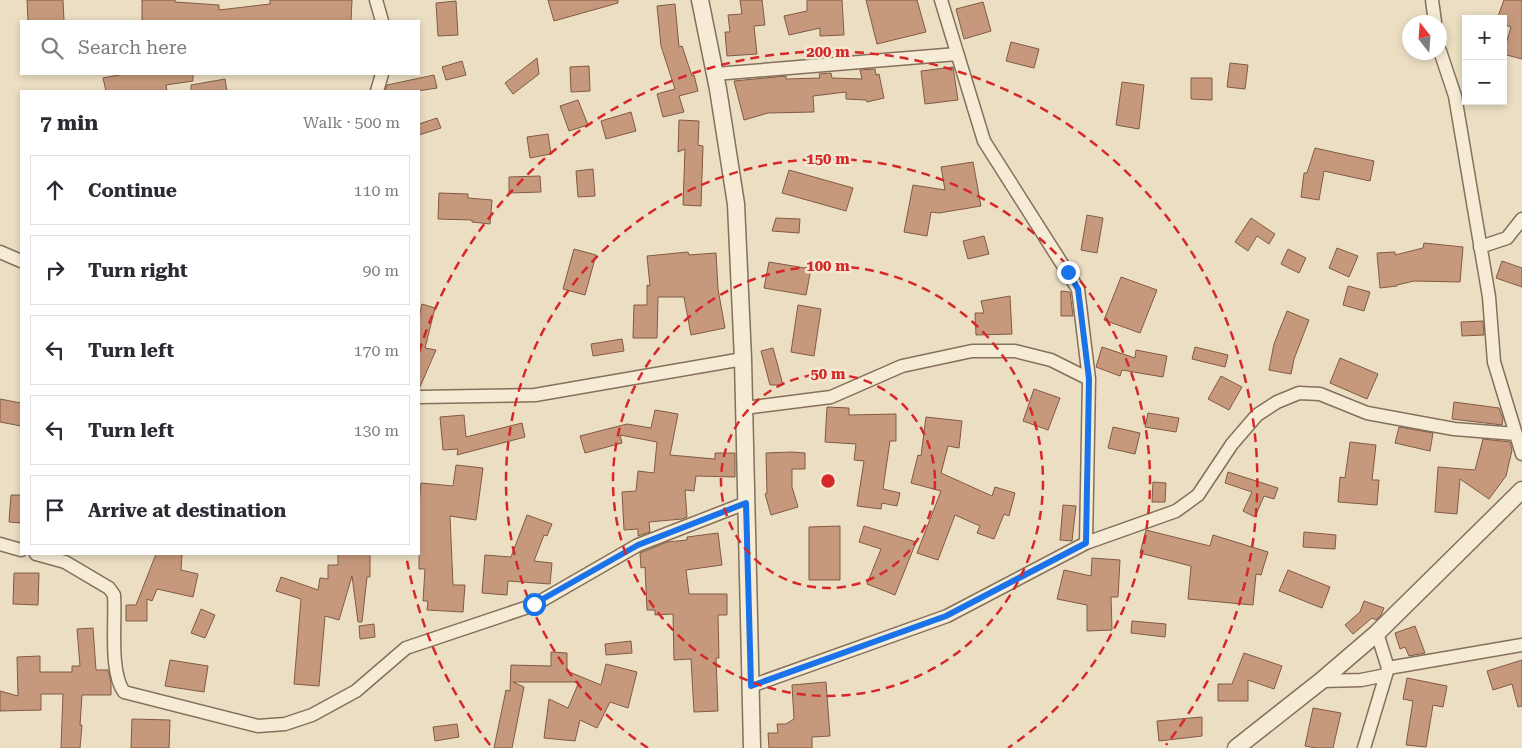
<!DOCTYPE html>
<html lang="en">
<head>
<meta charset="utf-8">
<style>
  body { margin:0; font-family:"Roboto Serif",serif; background:#f7f7f7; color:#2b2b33 }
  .controls { position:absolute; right:15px; top:15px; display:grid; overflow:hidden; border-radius:0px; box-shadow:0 2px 8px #0003 }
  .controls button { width:45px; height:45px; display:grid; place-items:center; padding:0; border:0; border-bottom:1px solid #e1e1e2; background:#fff; color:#2b2b33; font:25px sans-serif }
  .compass { position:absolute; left:1402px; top:15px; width:45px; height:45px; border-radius:50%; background:#fff; box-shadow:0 2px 8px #0003; rotate:343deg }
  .stop { position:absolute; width:15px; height:15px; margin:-11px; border:4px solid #1a73e8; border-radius:50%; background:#fff }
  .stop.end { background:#1a73e8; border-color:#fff; box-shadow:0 1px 5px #0008 }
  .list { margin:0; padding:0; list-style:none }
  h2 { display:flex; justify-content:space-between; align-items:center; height:65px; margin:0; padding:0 20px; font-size:21px }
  h2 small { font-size:16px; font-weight:400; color:#7c7c81 }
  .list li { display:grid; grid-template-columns:32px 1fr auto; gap:15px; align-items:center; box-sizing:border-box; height:70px; margin:0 10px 10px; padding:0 10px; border:1px solid #e1e1e2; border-radius:0px }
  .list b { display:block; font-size:19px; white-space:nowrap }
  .list em { font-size:16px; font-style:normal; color:#7c7c81 }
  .icon { flex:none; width:28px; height:28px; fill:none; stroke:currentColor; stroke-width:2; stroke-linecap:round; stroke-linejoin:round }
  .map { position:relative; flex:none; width:1522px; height:748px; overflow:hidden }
  .search { position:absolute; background:#fff; box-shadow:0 2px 8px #0003; left:20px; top:20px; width:400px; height:55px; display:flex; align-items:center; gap:12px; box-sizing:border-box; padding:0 18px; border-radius:0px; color:#7c7c81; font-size:19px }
  .panel { position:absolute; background:#fff; box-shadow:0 2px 8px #0003; left:20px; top:90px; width:400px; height:465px; border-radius:0px }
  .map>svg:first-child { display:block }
  .building { fill:#c6997c; stroke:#815a43 }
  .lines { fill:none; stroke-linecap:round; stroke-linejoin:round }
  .minor-casing { stroke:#84705b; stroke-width:15 }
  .tertiary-casing { stroke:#84705b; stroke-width:19 }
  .minor { stroke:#f6ecd6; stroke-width:12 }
  .tertiary { stroke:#f6ecd6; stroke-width:16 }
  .route { stroke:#1a73e8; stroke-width:6 }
  .ring { fill:none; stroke:#d62828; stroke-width:2.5; stroke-dasharray:9 6 }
  .centre { fill:#d62828; stroke:#f3e9d2; stroke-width:2.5 }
  .ring-label { font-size:15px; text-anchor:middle; font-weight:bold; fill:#d62828; stroke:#f3e9d2; stroke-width:5; stroke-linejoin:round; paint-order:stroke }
</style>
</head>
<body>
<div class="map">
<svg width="1522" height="748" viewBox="0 0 1522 748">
  <rect width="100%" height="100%" fill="#ebdec3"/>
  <path class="building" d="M27,0H63L64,21H28Z
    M142,0H175V2L219,5V10L270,4V0H352L351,21H142Z
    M548,0H618V3L554,21Z
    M740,0H762L765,25L754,26L757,54L727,56L725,32H730L728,15L742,14Z
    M807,0H842L844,35L820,36V28L789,35L784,16L807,11Z
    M866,0H917L926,32L877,44Z
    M1504,0H1522V59L1503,54L1511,27L1503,24V19H1497Z
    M456,1L458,35L438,36L436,3Z
    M983,2L991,31L964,39L956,9Z
    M675,4L679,47L682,46L692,76L694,75L698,91L679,96L684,112L663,117L657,94L675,89L661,46L657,6Z
    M1011,42L1039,49L1034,68L1006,61Z
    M537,58L539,74L513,94L505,83Z
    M462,61L466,75L446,80L442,67Z
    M1230,63L1248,65L1245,89L1227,87Z
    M589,66L590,91L571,92L570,67Z
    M953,67L958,100L925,104L921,71Z
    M875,69L876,75L879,74L884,98L867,102L866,100L846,99V92L813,96L814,112L768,113L744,120L734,81L786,76V79L820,78L819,74L831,73L832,78L862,79L860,70Z
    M124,74H193V81L166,85L167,91H106L103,78Z
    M434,75L437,88L418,91H385L387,85Z
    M1191,78H1212V100L1191,99Z
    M225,79L227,91H191V85Z
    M1122,82L1144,85L1139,129L1116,125Z
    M578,100L588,125L569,131L560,106Z
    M631,112L636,131L606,139L601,121Z
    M437,118L441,128L419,135V124Z
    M679,120L699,121L698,145L703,146L701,206L683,205L685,149L678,152Z
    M548,134L551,154L530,158L527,137Z
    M1315,148L1374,161L1370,181L1324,171L1319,200L1301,197L1304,173H1307Z
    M973,162L981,206L939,213L931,212L927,236L904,232L913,185L945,190L941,167Z
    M593,169L595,196L578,197L576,171Z
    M789,170L853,188L846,211L782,193Z
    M540,176L541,192L509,193V177Z
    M439,193L468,194V198L492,200L490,224L472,222V220L438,219Z
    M1087,215L1103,218L1097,253L1081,250Z
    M776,218L800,219L799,233L772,231Z
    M1251,218L1275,234L1269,244L1257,236L1248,251L1235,242Z
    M984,236L989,254L968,259L963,241Z
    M1424,243L1463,247L1460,282L1414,281L1397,285V286L1380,288L1377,253L1395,252V255L1423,248Z
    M1337,248L1358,256L1349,277L1329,268Z
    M574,249L596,255L585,295L563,289Z
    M1288,249L1306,258L1299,273L1281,264Z
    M688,252L689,255L716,253L718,289L725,328L691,335L684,297H658L657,338H633L634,305H647V285L650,286L647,256Z
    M1502,261L1522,268V287L1496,278Z
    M769,262L811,269L806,295L764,288Z
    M1121,277L1157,290L1140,333L1104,320Z
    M1348,286L1370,292L1364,311L1343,305Z
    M1061,291L1070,292L1073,316H1061Z
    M1010,296L1012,334L976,335L975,313H984L981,301Z
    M422,304L435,308L425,348L436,350L419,389V318Z
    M798,305L821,309L814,356L791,352Z
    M1287,311L1309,320L1294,359L1291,374L1269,370L1274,344Z
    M1483,321L1484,335L1462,336L1461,322Z
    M622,339L624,351L593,356L591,344Z
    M1102,347L1135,358L1136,350L1167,356L1163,377L1122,370L1120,376L1096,367Z
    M1195,347L1228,355L1225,367L1192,359Z
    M773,348L783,385H770L761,351Z
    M1340,358L1378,374L1367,399L1330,383Z
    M1221,376L1242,387L1229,410L1208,399Z
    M1034,389L1060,398L1048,430L1023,421Z
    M0,399L21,403V426L0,422Z
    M1454,402L1499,408L1503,419L1502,425L1452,419Z
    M827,407L849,408V415L896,414V441H890L883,489L900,493L897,506L882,503L881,509L857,506L864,461L854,460L856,444L825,442Z
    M655,410L678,414L670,455L715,459V453H735V477L696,476L694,491L685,490L687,517L682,519L649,522L650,532L638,536V529L624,530L622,492L636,491L638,471L654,473L657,442L620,435L622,443L585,453L580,436L627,424L651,428Z
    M1148,413L1179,418L1176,432L1145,427Z
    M464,415L466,437L522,423L525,437L457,455L458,449L443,450L440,417Z
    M926,417L962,421L959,448L948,446L941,473L992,496L995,487L1015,493L1009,516L1004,514L994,539L977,533L980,526L955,515L938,560L917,553L941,491L911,483L918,455L921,456Z
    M1113,427L1140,433L1135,454L1108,448Z
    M1399,427L1433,433L1430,451L1395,443Z
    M1483,439L1510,442L1512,450L1506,476L1489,499L1460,479L1457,514L1435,512L1438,467L1475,470Z
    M1350,442L1376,445L1372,480H1379L1377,505L1338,502L1340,477L1345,478Z
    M791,452L805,453V469H792V487L798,507L771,515L765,494L767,493L766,453Z
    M456,465L483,468L476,520L450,516L453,585H465L463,612L427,610L428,601H423L425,569H419V504L421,483L453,486Z
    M1228,472L1278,488L1274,499L1264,496L1255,517L1243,511L1252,492L1225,483Z
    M1153,482L1166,483L1165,502H1152Z
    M11,495H21V523L9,522Z
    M1063,505L1076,506L1072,541L1060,540Z
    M527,515L552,524L547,536L544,535L534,561L552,563L550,584L508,581L507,595L482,593L485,555L511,557Z
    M840,526V580H809V527Z
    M864,526L916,542L895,595L867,584L881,549L859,542Z
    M1146,530L1210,546L1213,535L1268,552L1261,575L1256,574L1253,605L1188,599L1191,566L1140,553Z
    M1304,532L1336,535L1335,549L1303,547Z
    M718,533L722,565L686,570L689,594H727V615H718L719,658H716L718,711L694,712L691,659L674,660L673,614L655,615V610H647L645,567L641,568L640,553L667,542L687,540V537Z
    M156,554H182L181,570L198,574L193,597L157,589L152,601L147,599V621H126V605H136Z
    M338,554H370V577H367L362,622H358L352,576L339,620L325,616L319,686L294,684L301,599L276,591L281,577L318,590L320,578L328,579V565H338Z
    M1092,558L1120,560L1118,597H1111L1112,630L1087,631V605L1057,599L1064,570L1091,576Z
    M1288,570L1330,587L1322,608L1279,591Z
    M14,573H39L38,605L13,604Z
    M1364,601L1384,608L1381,615L1376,620L1372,618L1353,634L1345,625L1360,612Z
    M201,609L215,615L205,638L191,633Z
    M1132,621L1166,624L1165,637L1131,633Z
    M374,624L375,637L360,639L359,626Z
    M1415,626L1425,653L1409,656L1405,647L1400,649L1395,633Z
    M93,628L96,670H108L111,682V695H82L80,725H82L80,748H61L63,694H41V710L0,711V691L18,696L17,657L40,656V672H72V666H80L77,629Z
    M631,641L632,653L606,655L605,644Z
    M551,652L567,653V671L601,685L606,664L637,672L628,708L610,702L597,728L580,720L575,741L544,738L549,699L568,708L579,682H513L524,687L512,748H494L506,690L510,691L511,665L551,666Z
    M1244,653L1282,666L1274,689L1248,680V701H1218V684H1232Z
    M170,660L208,666L204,692L165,686Z
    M1522,660V706L1518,707L1512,684L1493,690L1487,671Z
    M1407,678L1447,686L1443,707L1433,705L1426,747L1406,745L1413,701L1403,699Z
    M826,682L830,736L812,737V748H769L768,733H778L777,724H786L794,719L792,685Z
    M1313,708L1341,713L1333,748H1316L1305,746Z
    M1202,717V736L1159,741L1157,721Z
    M132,719L170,720L169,748H131Z
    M457,724L459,737L435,741L433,727Z"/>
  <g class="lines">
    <defs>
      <path id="minor" d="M376,0L382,21
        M941,0L984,141L1078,289L1089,379L1086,543
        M1432,0L1435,22
        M1440,51L1455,96L1489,297L1494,362L1522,454
        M715,74L957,54
        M377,91L382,74
        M1480,247L1507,238L1522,219
        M0,252L21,261
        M419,397L535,395L743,359
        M744,408L831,397L902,366L972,351H1015L1051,360L1089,379
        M0,544L21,550
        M36,554L65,562L109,588L114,595C116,622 109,671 124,692L258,726L285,724L312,715L356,691L406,648L534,605L638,545L746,503
        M1388,668L1522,645
        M1321,681L1361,680L1386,675
        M751,686L947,616L1086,543L1176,511L1198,495L1232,444L1257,415L1277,402L1299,393L1320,394L1367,413L1454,429L1516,434
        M1364,748L1388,668L1377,633"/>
      <path id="tertiary" d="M700,0L718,89L736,204L743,359L752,748
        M1236,748L1321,681L1377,633L1522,490"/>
    </defs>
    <use href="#minor" class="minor-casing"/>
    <use href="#tertiary" class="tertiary-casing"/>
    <use href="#minor" class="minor"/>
    <use href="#tertiary" class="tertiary"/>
  </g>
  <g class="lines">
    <path class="route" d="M534,604L638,545L746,503L751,686L946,616L1086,543L1089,379L1078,289L1068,272"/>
  </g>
  <g class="ring">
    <circle cx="828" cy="481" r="107"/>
    <circle cx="828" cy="481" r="215"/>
    <path d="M648 748A322 322 0 1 1 1008 748"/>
    <path d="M490 745A429 429 0 0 1 406 555M419 352A429 429 0 1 1 1166 745"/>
  </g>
  <circle cx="828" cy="481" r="8" class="centre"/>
  <g class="ring-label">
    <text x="828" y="57">200 m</text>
    <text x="828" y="164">150 m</text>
    <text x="828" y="271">100 m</text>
    <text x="828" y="379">50 m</text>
  </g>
</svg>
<div class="controls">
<button>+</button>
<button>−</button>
</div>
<svg class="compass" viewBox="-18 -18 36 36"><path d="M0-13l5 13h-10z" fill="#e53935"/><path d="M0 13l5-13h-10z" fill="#7c7c81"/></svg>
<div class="stop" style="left:534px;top:604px"></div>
<div class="stop end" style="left:1068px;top:272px"></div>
<div class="search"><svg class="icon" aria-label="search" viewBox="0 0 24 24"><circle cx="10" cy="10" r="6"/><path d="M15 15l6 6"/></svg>Search here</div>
<section class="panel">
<h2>7 min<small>Walk · 500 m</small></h2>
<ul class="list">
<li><svg class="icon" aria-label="ahead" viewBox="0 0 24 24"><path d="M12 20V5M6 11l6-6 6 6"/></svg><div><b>Continue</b></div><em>110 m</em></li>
<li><svg class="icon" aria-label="right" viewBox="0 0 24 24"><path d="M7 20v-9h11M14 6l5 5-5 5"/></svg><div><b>Turn right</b></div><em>90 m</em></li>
<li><svg class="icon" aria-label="left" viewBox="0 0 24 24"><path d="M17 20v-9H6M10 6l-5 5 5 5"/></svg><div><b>Turn left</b></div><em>170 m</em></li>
<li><svg class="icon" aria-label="left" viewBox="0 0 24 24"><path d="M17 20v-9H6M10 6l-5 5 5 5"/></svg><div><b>Turn left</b></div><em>130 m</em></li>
<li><svg class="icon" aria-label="arrive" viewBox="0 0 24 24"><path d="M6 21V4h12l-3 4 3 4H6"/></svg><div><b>Arrive at destination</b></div></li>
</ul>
</section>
</div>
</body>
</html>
